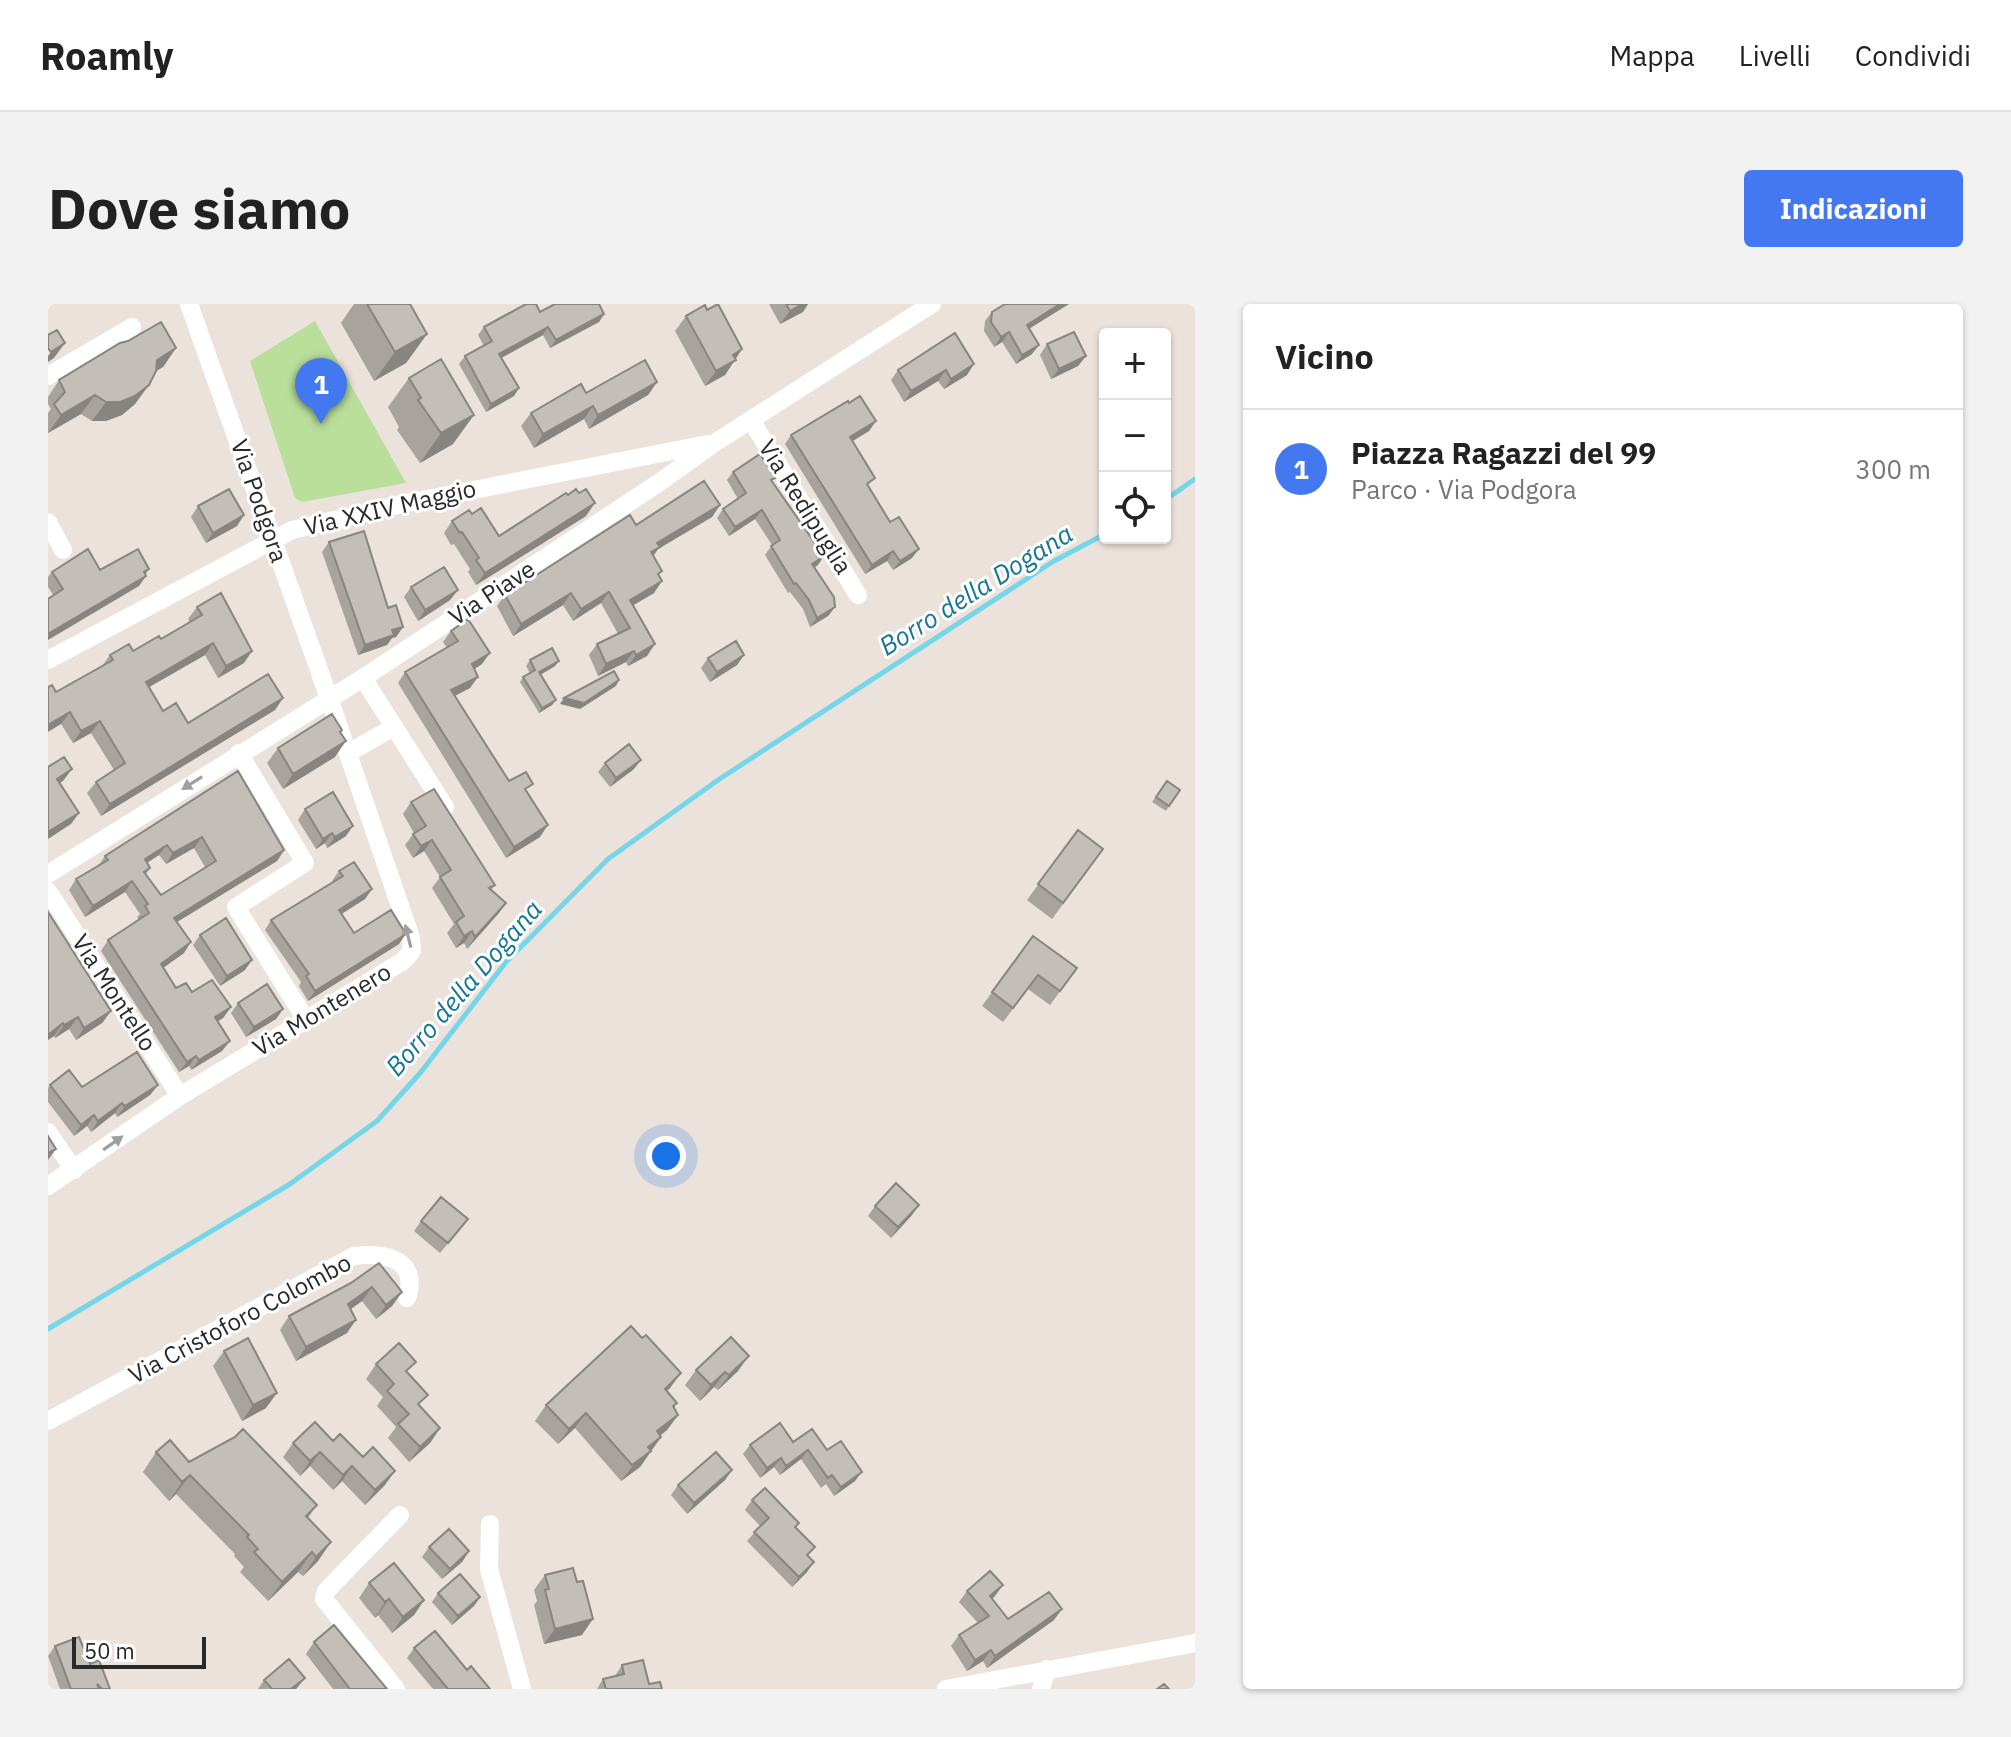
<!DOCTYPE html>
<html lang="it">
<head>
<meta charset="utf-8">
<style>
  body { margin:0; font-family:"IBM Plex Sans",sans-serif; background:#f2f2f2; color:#222 }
  .controls { position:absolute; right:24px; top:24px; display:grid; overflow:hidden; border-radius:8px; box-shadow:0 2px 6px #0004 }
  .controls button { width:72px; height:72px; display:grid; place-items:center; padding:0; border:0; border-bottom:2px solid #e0e0e0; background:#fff; color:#222; font:40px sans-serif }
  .scale { position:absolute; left:24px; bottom:20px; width:134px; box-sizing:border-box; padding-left:8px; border:4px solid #292929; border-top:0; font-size:22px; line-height:28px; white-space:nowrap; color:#292929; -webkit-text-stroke:6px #fff; paint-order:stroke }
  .you { position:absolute; left:618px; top:852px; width:28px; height:28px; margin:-20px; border:6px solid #fff; border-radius:50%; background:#1a73e8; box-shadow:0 0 0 12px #1a73e833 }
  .badge { display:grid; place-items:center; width:52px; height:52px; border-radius:50%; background:#4378f0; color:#fff; font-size:26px; font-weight:700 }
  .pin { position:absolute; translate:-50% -66px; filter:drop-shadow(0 2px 4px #0008) }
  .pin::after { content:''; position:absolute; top:42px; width:28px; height:24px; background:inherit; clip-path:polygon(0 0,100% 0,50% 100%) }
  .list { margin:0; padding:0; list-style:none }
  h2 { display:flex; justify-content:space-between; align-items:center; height:104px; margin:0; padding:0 32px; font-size:34px }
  h2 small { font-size:26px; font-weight:400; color:#767676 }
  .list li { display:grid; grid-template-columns:52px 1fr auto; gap:24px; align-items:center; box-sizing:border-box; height:120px; padding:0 32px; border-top:2px solid #e0e0e0 }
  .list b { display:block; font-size:30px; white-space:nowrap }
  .list p { margin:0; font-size:26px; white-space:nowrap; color:#767676 }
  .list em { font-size:26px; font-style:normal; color:#767676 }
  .icon { flex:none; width:44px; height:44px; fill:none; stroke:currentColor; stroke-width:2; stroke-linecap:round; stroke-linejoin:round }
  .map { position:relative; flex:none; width:1147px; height:1385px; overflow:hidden; border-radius:8px }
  header { display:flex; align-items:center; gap:48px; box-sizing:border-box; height:112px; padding:0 40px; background:#fff; border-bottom:2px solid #e0e0e0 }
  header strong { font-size:38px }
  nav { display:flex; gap:44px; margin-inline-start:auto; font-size:28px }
  .intro { display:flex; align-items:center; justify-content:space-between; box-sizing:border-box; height:192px; padding:0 48px }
  h1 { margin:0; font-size:56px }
  .button { padding:20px 36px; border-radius:8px; background:#4378f0; color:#fff; font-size:28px; font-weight:700 }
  main { display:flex; gap:48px; padding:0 48px }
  aside { flex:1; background:#fff; border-radius:8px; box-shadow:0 2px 6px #0004 }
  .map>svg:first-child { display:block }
  .green { fill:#badf9b }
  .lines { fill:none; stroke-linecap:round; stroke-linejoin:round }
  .stream { stroke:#74d6e8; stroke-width:5 }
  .minor { stroke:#fff; stroke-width:18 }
  .wall { fill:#a8a39d; fill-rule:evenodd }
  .shaded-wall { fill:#888580 }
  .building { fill:#c3beb7; stroke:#888580; stroke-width:2; fill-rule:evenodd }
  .oneway { fill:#9f9f9f }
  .labels { text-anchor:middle; stroke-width:6; stroke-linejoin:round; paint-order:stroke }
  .street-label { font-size:24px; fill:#292929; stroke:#fff }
  .water-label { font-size:26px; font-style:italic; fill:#147692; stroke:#fff }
</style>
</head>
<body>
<header>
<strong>Roamly</strong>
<nav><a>Mappa</a><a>Livelli</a><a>Condividi</a></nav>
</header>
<div class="intro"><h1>Dove siamo</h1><a class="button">Indicazioni</a></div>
<main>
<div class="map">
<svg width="1147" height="1385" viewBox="0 0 1147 1385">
  <rect width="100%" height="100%" fill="#ebe2dc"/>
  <path class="green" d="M267,17L358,179L254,198L247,194L202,57Z"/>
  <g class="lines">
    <path class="stream" d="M1117,196L1147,175
      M0,1025L242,880L329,817L373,768L458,658L560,555L670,476L1006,257L1057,230"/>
    <path class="minor" d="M0,72L84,23
      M703,116L810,291
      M0,218L15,246
      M0,356L244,226L359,199L660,140
      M315,374L397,503
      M191,449L257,559L188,603L258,716
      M300,449L346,423
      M0,570L315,374L612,178L665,140L884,0
      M0,587L132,792
      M0,828L26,866
      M0,882L132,792L355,657L364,647L363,634L281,394L141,0
      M0,1117L306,952C336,948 372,955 359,994
      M442,1220L441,1265L474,1385
      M348,1385L276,1295L278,1287L352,1211
      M898,1385L1147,1339
      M993,1385L999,1365"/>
  </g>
  <path class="wall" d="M306,0H362L379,30L358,59L326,77L293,19Z
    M721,0H760L755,8L732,20Z
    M1021,0L981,25L984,50L968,60L954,38L946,43L936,27L937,17L944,8Z
    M659,6L694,45L677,71L657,82L627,27L638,12Z
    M492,8L556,10L551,18L502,44L495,31L453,54L466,92L438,108L411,60L417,52L436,42L430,31L436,23Z
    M907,29L919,71L896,85L890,77L856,98L843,76L850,66Z
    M999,40L1038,52L1030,62L1003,75L992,51Z
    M128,44L115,63L108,67L87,100L74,111L58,117H44L33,110L0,129V109L3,105L0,100V93L11,76Z
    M361,74L405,140L372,159L349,126L351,123L340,103Z
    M609,78L600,91L541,125L536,115L486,144L473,122L483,109L538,89Z
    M801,99L828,117L821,127L805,137L821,183L864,254L845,266L839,257L817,270L737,140L743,131Z
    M685,168L727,174L724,177L770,261L766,263L787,303L780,312L762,323L755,305L742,288L740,289L717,251L724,241L707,215L681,232L669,214L675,205L690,195L679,176Z
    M672,201L664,213L610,245L605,252L611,272L606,289L585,301L599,352L580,362L578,358L550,372L541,351L549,340L570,330L553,299L525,317L515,301L465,332L449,302L457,291L588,221Z
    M150,202L189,222L158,239L143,213Z
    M538,212L428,281L420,268L422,265L406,240L403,241L396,229L404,217L451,232Z
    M281,238L340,304L355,323L348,333L344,334L339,341L310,351L274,248Z
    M52,266L97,271L91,282L6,292L0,283V273L4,268Z
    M363,283L410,286L402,296L370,317L356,293Z
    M149,303L196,359L170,374L157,351L101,383L115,407L140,419L235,394L227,406L53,512L39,489L48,478L66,466L43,429L25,439L13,420L8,388L54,362L62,351L85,347L113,335L142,318L140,315Z
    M403,327L434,360L426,365L422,384L407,392L461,477L480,488L492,533L458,554L350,379L357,368L399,344L395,338Z
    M696,351L689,361L662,378L653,364L660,354Z
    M482,356L507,362L492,371L504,401L491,409L472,378L475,373L482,369L478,362Z
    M230,444L287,453L235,485L219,459Z
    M557,459L586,465L562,483L550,468Z
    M190,467L236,546L229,557L129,618L136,649L115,664L128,684L144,688L183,703L175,714L170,717L174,747L143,766L141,762L131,768L53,647L60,636L91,616L89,613L92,610L77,588L37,613L21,586L28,575L50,562L57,552ZM146,544L157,563L113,591L98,570L102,564L99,559L111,551L118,560Z
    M1119,477L1132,486L1118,507L1104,498Z
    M363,498L447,581L443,586L458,599L450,610L419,645L416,639L408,644L399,629L406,620L384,584L392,573L376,547L365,554L357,541L366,529L355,510Z
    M257,505L298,532L279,544L277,539L268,545L250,516Z
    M1030,526L1055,545L1004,615L979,596Z
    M291,567L324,585L317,595L293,610L306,629L351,640L260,697L251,682L253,678L217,626L223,616L285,578L284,577Z
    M0,608L63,707L54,719L28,736L21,725L7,734L6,732L0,736Z
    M152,631L197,666L172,682L145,641Z
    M985,632L1029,664L1002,701L980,685L955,718L934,702Z
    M190,699L235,705L228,715L198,733L183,709Z
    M2,781L34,783L110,781L102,791L69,813L67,809L43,828L39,822L26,832L0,798V784Z
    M827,902L864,911L843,934L820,912Z
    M373,917L412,925L392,949L366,927Z
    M303,979L354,988L344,1002L328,1015L314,997L303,1005L299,1029L248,1057L232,1026L241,1012Z
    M176,1047L218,1104L194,1117L165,1062Z
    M328,1060L360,1070L372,1103L392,1124L382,1139L361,1158L340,1134L348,1123L329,1102L335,1093L318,1075Z
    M648,1066L690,1067L670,1086L666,1083L652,1097L637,1081Z
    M622,1084L619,1087L629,1099L626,1104L630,1111L619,1126L612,1132L613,1133L592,1163L573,1177L527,1124L510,1140L487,1117L498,1101Z
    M285,1137L337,1181L317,1201L294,1177L285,1186L262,1162L252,1172L235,1153L245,1139Z
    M745,1138L779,1146L807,1177L786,1192L778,1180L773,1184L753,1155L732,1171L726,1163L712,1174L695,1150L702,1141Z
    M108,1148L141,1158L269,1201L260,1214L270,1257L255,1272L250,1268L220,1297L192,1268L196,1263L186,1252L187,1250L128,1190L121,1197L95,1168Z
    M684,1166L677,1176L639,1210L623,1191L630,1181Z
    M704,1196L748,1223L759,1268L744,1283L699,1237L712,1222L697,1206Z
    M381,1243L421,1247L414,1258L394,1275L374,1253Z
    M497,1271L534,1331L496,1340L486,1301L489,1297L486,1286Z
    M321,1279L376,1296L366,1311L344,1329L330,1311L327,1314L311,1294Z
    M919,1287L947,1292L944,1295L960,1315L1006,1316L939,1364L935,1357L919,1367L903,1342L911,1331L930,1319L911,1298Z
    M390,1289L432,1293L426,1302L404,1321L384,1298Z
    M266,1338L339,1385H285L258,1350Z
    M7,1342L42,1360L62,1385H12L0,1352Z
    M366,1344L419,1366L442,1385H385L359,1354Z
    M574,1361L601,1380L614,1385H549L555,1375L567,1372Z
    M257,1374L248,1385H210L216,1376Z"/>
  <path class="shaded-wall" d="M754,0H760L755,8L732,20L742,7Z
    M1012,0H1021L972,30L979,21Z
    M556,10L551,18L502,44L508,36Z
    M500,23L495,31L446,58L451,50Z
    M961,28L954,38L946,43L953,33Z
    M379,30L358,59L326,77L347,48Z
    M17,39L6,54L0,58V52L3,48Z
    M991,41L984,50L968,60L974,51Z
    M128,44L115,63L95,75L109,56Z
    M694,45L677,71L657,82L668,67L685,51Z
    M1038,52L1030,62L1003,75L1011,65Z
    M926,60L919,71L896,85L903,75Z
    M898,66L890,77L856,98L863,87Z
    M609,78L600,91L541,125L550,111Z
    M101,81L87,100L74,111L58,117H44L58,98Z
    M471,84L466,92L438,108L443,100Z
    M47,91L33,110L0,129L13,111Z
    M545,102L536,115L486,144L495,130Z
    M426,111L405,140L372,159L393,129Z
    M828,117L821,127L796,142L802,133Z
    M547,199L538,212L428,281L437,269Z
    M672,201L664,213L610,245L604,254L595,259L609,239Z
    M714,206L707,215L681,232L687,223Z
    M196,211L189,222L158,239L165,229Z
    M871,245L864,254L845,266L852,257Z
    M845,247L839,257L817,270L824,261Z
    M776,252L770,261L758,269L764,260Z
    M101,265L94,275L98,272L91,282L0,336V330Z
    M614,277L606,289L574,308L582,296Z
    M410,286L402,296L370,317L377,306Z
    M561,288L553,299L525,317L533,305Z
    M523,289L515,301L465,332L473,320Z
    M787,303L780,312L762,323L769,314Z
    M355,323L348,333L344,334L339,341L310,351L317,341L344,326Z
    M165,339L157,351L89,390L98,378Z
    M607,340L599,352L580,362L588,351Z
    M204,347L196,359L170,374L178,362Z
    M586,347L578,358L550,372L558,360Z
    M442,349L434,360L416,372L424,360Z
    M696,351L689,361L662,378L669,368Z
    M511,357L507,362L487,374L491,368Z
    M430,373L422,384L396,397L403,386Z
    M571,376L568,382L532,405L512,400L516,394Z
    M235,394L227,406L53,512L62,500Z
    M508,396L504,401L491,409L494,404Z
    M22,408L13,420L0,428V421Z
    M52,417L43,429L25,439L33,427Z
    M298,437L287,453L235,485L245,470Z
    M593,456L586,465L562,483L568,474Z
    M24,465L15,477L1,486L9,475Z
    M31,509L23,520L0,535V528Z
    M500,521L492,533L458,554L466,543Z
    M305,522L298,532L279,544L287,533Z
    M284,529L277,539L268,545L275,535Z
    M154,533L146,544L118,560L125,549Z
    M384,536L376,547L365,554L373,542Z
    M119,541L111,551L89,565L97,555Z
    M236,546L229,557L119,624L126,614Z
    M84,577L77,588L37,613L45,602Z
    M324,585L317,595L284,616L291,606Z
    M458,599L450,610L419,645L427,633Z
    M424,627L416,639L408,644L416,632Z
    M358,630L351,640L260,697L267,687Z
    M143,638L136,649L105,671L113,660Z
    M204,656L197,666L172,682L179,672Z
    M183,703L175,714L160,724L167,713Z
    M235,705L228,715L198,733L206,723Z
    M63,707L54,719L28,736L36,724Z
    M30,713L21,725L7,734L16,721Z
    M15,719L6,732L0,736V731Z
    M182,737L174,747L143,766L151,756Z
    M148,752L141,762L131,768L139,758Z
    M110,781L102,791L69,813L77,802Z
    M74,799L67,809L43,828L50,817Z
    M46,811L39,822L26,832L33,821Z
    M8,845L0,856V849Z
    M871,901L864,911L843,934L850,923Z
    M324,983L314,997L290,1014L300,1000Z
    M354,988L344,1002L328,1015L338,1001Z
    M308,1016L299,1029L248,1057L258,1043Z
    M701,1052L690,1067L670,1086L681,1071Z
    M677,1068L666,1083L652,1097L663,1081Z
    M633,1069L622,1084L606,1100L617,1085Z
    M229,1089L218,1104L194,1117L205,1101Z
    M538,1109L527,1124L510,1140L521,1125Z
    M630,1111L619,1126L598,1142L609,1127Z
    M392,1124L382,1139L361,1158L372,1143Z
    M613,1133L592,1163L573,1177L600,1143Z
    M760,1146L753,1155L732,1171L738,1162Z
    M272,1148L262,1162L252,1172L262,1157Z
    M733,1154L726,1163L712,1174L719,1164Z
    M304,1162L294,1177L285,1186L295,1171Z
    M684,1166L677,1176L639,1210L646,1199Z
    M347,1167L337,1181L317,1201L327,1186Z
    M814,1168L807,1177L786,1192L793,1183Z
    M142,1171L128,1190L121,1197L134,1178Z
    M283,1238L270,1257L255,1272L268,1253Z
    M421,1247L414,1258L394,1275L402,1265Z
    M264,1248L250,1268L220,1297L234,1278Z
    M766,1258L759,1268L744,1283L751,1273Z
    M955,1281L947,1292L934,1303L942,1292Z
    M432,1293L426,1302L404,1321L410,1312Z
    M341,1295L330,1311L327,1314L337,1298Z
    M376,1296L366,1311L344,1329L355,1313Z
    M1014,1305L1006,1316L939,1364L947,1352Z
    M545,1315L534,1331L496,1340L507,1325Z
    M943,1346L935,1357L919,1367L927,1356Z
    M257,1374L248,1385H243Z"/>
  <path class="building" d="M319,0H362L379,30L347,48Z
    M478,0H488L492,8L507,0H551L556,10L508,36L500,23L451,50L471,84L443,100L417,52L444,37L436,23Z
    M670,0L694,45L685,51L688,56L668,67L638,12L657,1L659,6Z
    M738,0H754L742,7Z
    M957,0H1012L979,21L991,41L974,51L961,28L953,33L943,18L944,8Z
    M113,18L128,44L109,56L108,67L101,81L87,92L72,98H58L47,91L13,111L6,100L17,88L11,76L72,39L80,37Z
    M9,26L17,39L3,48L0,44V31Z
    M1026,28L1038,52L1011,65L999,40Z
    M907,29L926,60L903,75L898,66L863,87L850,66Z
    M393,55L426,111L393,129L370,96L373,94L361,74Z
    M597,56L609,78L550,111L545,102L495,130L483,109L533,80L538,89Z
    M812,92L828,117L802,133L827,174L819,180L842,218L851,213L871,245L852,257L845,247L824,261L743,131L800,97L801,99Z
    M712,150L727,174L723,176L776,252L764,260L786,293L787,303L769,314L761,296L748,279L746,280L723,242L732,236L714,206L687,223L675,205L698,189L685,168Z
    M656,177L672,201L609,239L612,243L603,248L614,267L610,270L614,277L582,296L607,340L588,351L586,347L558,360L549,340L582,324L561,288L533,305L523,289L473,320L457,291L582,211L588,221Z
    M181,185L196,211L165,229L150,202Z
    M528,185L531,189L538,185L547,199L437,269L428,256L431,254L414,228L412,229L404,217L421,206L424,210L433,204L451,232L518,189L520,191Z
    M316,227L340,304L348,301L355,323L344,326L346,331L317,341L281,238Z
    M40,245L52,266L90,245L101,265L96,268L98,272L0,330V295L15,285L4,268Z
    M396,263L410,286L377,306L363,283Z
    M173,289L204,347L178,362L165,339L98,378L115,407L128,399L140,419L220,370L235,394L62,500L48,478L77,459L52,417L33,427L22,408L0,421V383L4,381L8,388L65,356L62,351L81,340L85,347L111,332L113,335L154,311L149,303Z
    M420,315L442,349L424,360L430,373L403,386L461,477L478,468L485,480L477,485L500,521L466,543L357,368L410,337L403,327Z
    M688,337L696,351L669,368L660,354Z
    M504,344L511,357L491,368L508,396L494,404L475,373L487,366L482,356Z
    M566,367L571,376L536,399L516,394Z
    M284,410L294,426L292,428L298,437L245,470L230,444Z
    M581,440L593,456L568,474L557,459Z
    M16,453L24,465L9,475L31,509L0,528V463Z
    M190,467L236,546L126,614L143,638L113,660L128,684L138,679L144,688L164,676L183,703L167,713L182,737L151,756L148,752L139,758L60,636L101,609L97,602L100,600L84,577L45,602L28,575L60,556L57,552ZM154,533L168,557L113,591L96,568L102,564L97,555L119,541L125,549Z
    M1119,477L1132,486L1121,502L1108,493Z
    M386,485L447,581L441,584L458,599L427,633L424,627L416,632L408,618L416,612L392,573L403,566L384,536L373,542L365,530L378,522L363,498Z
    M285,488L305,522L287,533L284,529L275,535L257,505Z
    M1030,526L1055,545L1015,599L990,580Z
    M306,558L324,585L291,606L306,629L343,606L358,630L267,687L258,672L261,670L223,616L295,572L291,567Z
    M0,608L63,707L36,724L30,713L16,721L15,719L0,731Z
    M178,614L204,656L179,672L152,631Z
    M985,632L1029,664L1012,687L990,671L965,704L944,688Z
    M219,680L235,705L206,723L190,699Z
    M89,748L110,781L77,802L74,799L50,817L46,811L33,821L2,781L21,766L34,783Z
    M0,832L8,845L0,849Z
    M848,879L871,901L850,923L827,902Z
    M393,893L420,915L400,939L373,917Z
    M331,959L354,988L338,1001L324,983L300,1000L308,1016L258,1043L241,1012L303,979Z
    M583,1022L594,1034L598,1031L633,1069L617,1085L629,1099L625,1102L630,1111L609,1127L613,1133L600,1143L603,1147L584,1161L538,1109L521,1125L498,1101Z
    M683,1033L701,1052L681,1071L677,1068L663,1081L648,1066Z
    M200,1034L229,1089L205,1101L176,1047Z
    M351,1039L368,1058L358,1067L380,1091L370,1100L392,1124L372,1143L350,1120L361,1110L339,1087L346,1080L328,1060Z
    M267,1118L285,1137L292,1130L315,1153L325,1143L347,1167L327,1186L304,1162L295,1171L272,1148L262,1157L245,1139Z
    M732,1119L745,1138L764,1125L779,1146L793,1137L814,1168L793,1183L784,1171L780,1174L760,1146L738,1162L733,1154L719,1164L702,1141Z
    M195,1125L269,1201L258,1212L283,1238L268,1253L264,1248L234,1278L206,1248L210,1245L199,1233L201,1231L142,1171L134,1178L108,1148L122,1136L141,1158L187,1133Z
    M668,1148L684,1166L646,1199L630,1181Z
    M717,1184L751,1219L747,1223L767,1243L759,1251L766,1258L751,1273L706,1228L721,1214L704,1196Z
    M401,1225L421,1247L402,1265L381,1243Z
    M346,1259L376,1296L355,1313L341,1295L337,1298L321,1279Z
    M525,1264L529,1278L535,1277L545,1315L507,1325L497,1286L501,1285L497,1271Z
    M942,1267L955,1281L942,1292L960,1315L1001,1288L1014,1305L947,1352L943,1346L927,1356L911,1331L941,1312L919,1287Z
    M412,1270L432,1293L410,1312L390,1289Z
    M286,1321L339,1385H302L266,1338Z
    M387,1327L419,1366L423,1362L442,1385H400L366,1344Z
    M31,1333L42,1360L51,1356L62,1385H54L49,1380L51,1385H23L7,1342Z
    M241,1355L257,1374L243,1385H224L216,1376Z
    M595,1356L601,1380L612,1378L614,1385H558L555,1375L576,1370L574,1361Z
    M1116,1380L1121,1385H1109Z"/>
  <defs><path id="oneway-solid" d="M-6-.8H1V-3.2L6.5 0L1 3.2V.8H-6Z" transform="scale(2)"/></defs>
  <g class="oneway">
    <use href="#oneway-solid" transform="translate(144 479) rotate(148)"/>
    <use href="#oneway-solid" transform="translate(360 632) rotate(-104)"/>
    <use href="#oneway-solid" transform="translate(65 839) rotate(-35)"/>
  </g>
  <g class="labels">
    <g class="street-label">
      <text transform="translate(211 197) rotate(71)" y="8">Via Podgora</text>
      <text transform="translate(757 203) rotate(58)" y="8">Via Redipuglia</text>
      <text transform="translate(342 204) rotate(-13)" y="8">Via XXIV Maggio</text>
      <text transform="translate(444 289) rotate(-33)" y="8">Via Piave</text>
      <text transform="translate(66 689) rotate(57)" y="8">Via Montello</text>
      <text transform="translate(274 706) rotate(-31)" y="8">Via Montenero</text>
      <text transform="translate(192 1015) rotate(-28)" y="8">Via Cristoforo Colombo</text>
    </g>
    <g class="water-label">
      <text transform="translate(928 286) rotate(-32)" y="9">Borro della Dogana</text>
      <text transform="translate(416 684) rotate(-49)" y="9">Borro della Dogana</text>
    </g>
  </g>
</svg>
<div class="controls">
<button>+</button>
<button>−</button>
<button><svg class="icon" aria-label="locate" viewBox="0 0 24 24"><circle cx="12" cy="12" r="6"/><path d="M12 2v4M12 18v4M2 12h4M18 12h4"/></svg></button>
</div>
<div class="scale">50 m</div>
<div class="you"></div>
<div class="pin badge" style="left:273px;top:120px">1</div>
</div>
<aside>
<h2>Vicino<small></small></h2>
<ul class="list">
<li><span class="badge">1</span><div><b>Piazza Ragazzi del 99</b><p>Parco · Via Podgora</p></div><em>300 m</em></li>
</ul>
</aside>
</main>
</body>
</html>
